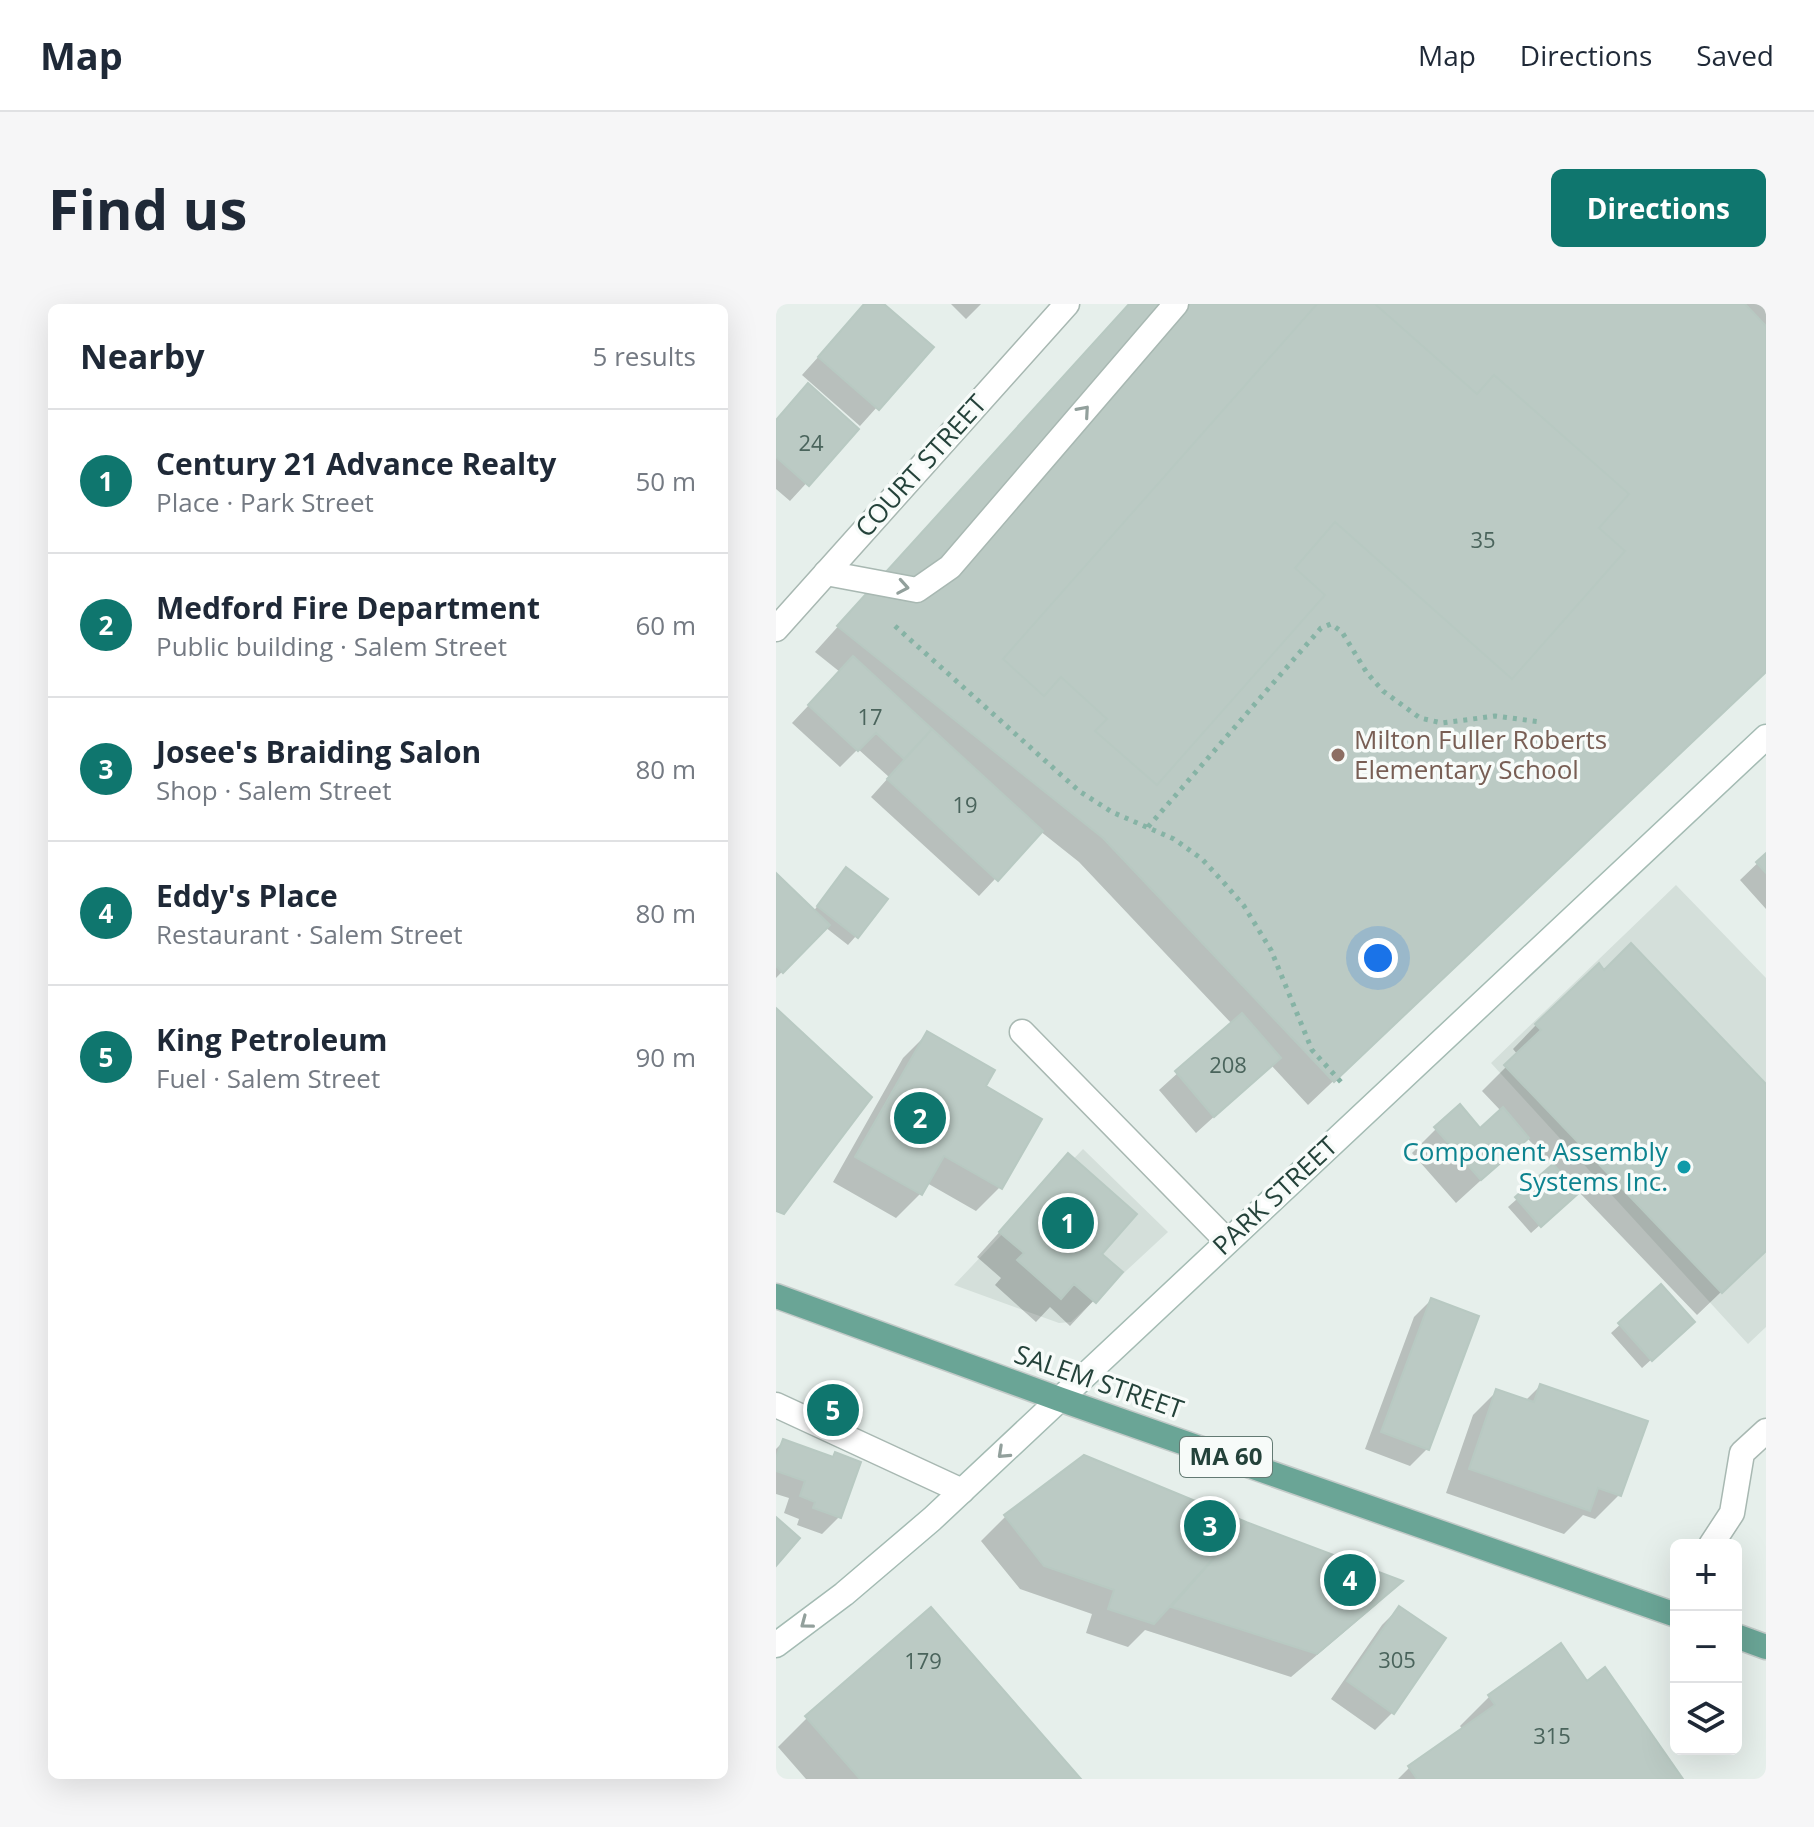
<!DOCTYPE html>
<html lang="en">
<head>
<meta charset="utf-8">
<style>
  body { margin:0; font-family:"Open Sans",sans-serif; background:#f6f6f7; color:#1f2937 }
  .controls { position:absolute; right:24px; bottom:24px; display:grid; overflow:hidden; border-radius:12px; box-shadow:0 8px 32px #0002 }
  .controls button { width:72px; height:72px; display:grid; place-items:center; padding:0; border:0; border-bottom:2px solid #e0e1e3; background:#fff; color:#1f2937; font:40px sans-serif }
  .you { position:absolute; left:602px; top:654px; width:28px; height:28px; margin:-20px; border:6px solid #fff; border-radius:50%; background:#1a73e8; box-shadow:0 0 0 12px #1a73e833 }
  .badge { display:grid; place-items:center; width:52px; height:52px; border-radius:50%; background:#0f766e; color:#fff; font-size:26px; font-weight:700 }
  .pin { position:absolute; translate:-50% -50%; border:4px solid #fff; box-shadow:0 2px 8px #0006 }
  .list { margin:0; padding:0; list-style:none }
  h2 { display:flex; justify-content:space-between; align-items:center; height:104px; margin:0; padding:0 32px; font-size:34px }
  h2 small { font-size:26px; font-weight:400; color:#747a83 }
  .list li { display:grid; grid-template-columns:52px 1fr auto; gap:24px; align-items:center; box-sizing:border-box; height:144px; padding:0 32px; border-top:2px solid #e0e1e3 }
  .list b { display:block; font-size:30px; white-space:nowrap }
  .list p { margin:0; font-size:26px; white-space:nowrap; color:#747a83 }
  .list em { font-size:26px; font-style:normal; color:#747a83 }
  .icon { flex:none; width:44px; height:44px; fill:none; stroke:currentColor; stroke-width:2; stroke-linecap:round; stroke-linejoin:round }
  .map { position:relative; flex:none; width:990px; height:1475px; overflow:hidden; border-radius:12px }
  header { display:flex; align-items:center; gap:48px; box-sizing:border-box; height:112px; padding:0 40px; background:#fff; border-bottom:2px solid #e0e1e3 }
  header strong { font-size:38px }
  nav { display:flex; gap:44px; margin-inline-start:auto; font-size:28px }
  .intro { display:flex; align-items:center; justify-content:space-between; box-sizing:border-box; height:192px; padding:0 48px }
  h1 { margin:0; font-size:56px }
  .button { padding:20px 36px; border-radius:12px; background:#0f766e; color:#fff; font-size:28px; font-weight:700 }
  main { display:flex; gap:48px; padding:0 48px }
  aside { flex:1; background:#fff; border-radius:12px; box-shadow:0 8px 32px #0002 }
  .map>svg:first-child { display:block }
  .built { fill:#d4dfda }
  .shadow { fill:#0003 }
  .building { fill:#bbcac4; stroke:#b8c9c2; stroke-width:2 }
  .lines { fill:none; stroke-linecap:round; stroke-linejoin:round }
  .lane-casing { stroke:#a8b8b2; stroke-width:27 }
  .street-casing { stroke:#a8b8b2; stroke-width:27 }
  .secondary-casing { stroke:#a4bbb3; stroke-width:27 }
  .primary-casing { stroke:#c2cac8; stroke-width:27 }
  .path { stroke:#86b3a5; stroke-width:5; stroke-dasharray:4 6; stroke-linecap:butt }
  .lane { stroke:#fff; stroke-width:24 }
  .street { stroke:#fff; stroke-width:24 }
  .secondary { stroke:#fff; stroke-width:24 }
  .primary { stroke:#6aa596; stroke-width:24 }
  .oneway { stroke:#92a09c }
  .education-dot { fill:#8d6e63; stroke:#f7fbf9; stroke-width:3 }
  .culture-dot { fill:#0f9aa8; stroke:#f7fbf9; stroke-width:3 }
  .labels { text-anchor:middle; stroke-width:7; stroke-linejoin:round; paint-order:stroke }
  .number-label { font-size:22px; fill:#4a645c }
  .shield { fill:#f7fbf9; stroke:#637a73; stroke-width:2 }
  .shield-label { font-size:24px; font-weight:bold; fill:#24423a }
  .street-label { font-size:26px; fill:#24423a; stroke:#f7fbf9 }
  .education-label { font-size:26px; fill:#785e54; stroke:#f7fbf9; text-anchor:start }
  .culture-label { font-size:26px; fill:#0d838f; stroke:#f7fbf9; text-anchor:end }
</style>
</head>
<body>
<header>
<strong>Map</strong>
<nav><a>Map</a><a>Directions</a><a>Saved</a></nav>
</header>
<div class="intro"><h1>Find us</h1><a class="button">Directions</a></div>
<main>
<aside>
<h2>Nearby<small>5 results</small></h2>
<ul class="list">
<li><span class="badge">1</span><div><b>Century 21 Advance Realty</b><p>Place · Park Street</p></div><em>50 m</em></li>
<li><span class="badge">2</span><div><b>Medford Fire Department</b><p>Public building · Salem Street</p></div><em>60 m</em></li>
<li><span class="badge">3</span><div><b>Josee's Braiding Salon</b><p>Shop · Salem Street</p></div><em>80 m</em></li>
<li><span class="badge">4</span><div><b>Eddy's Place</b><p>Restaurant · Salem Street</p></div><em>80 m</em></li>
<li><span class="badge">5</span><div><b>King Petroleum</b><p>Fuel · Salem Street</p></div><em>90 m</em></li>
</ul>
</aside>
<div class="map">
<svg width="990" height="1475" viewBox="0 0 990 1475">
  <rect width="100%" height="100%" fill="#e6efeb"/>
  <path class="built" d="M900,581L990,674V1023L972,1040L715,759Z
    M307,845L392,928L295,1018L283,1019L178,981Z"/>
  <path class="shadow" d="M90,0H105L155,43L84,122L26,71Z
    M175,0H205L190,15Z
    M353,0H990V367L532,801L495,761L420,829L383,786L456,720L303,558L264,527L203,592L95,493L113,473L82,445L64,463L16,419L64,368L39,348Z
    M32,82L80,125L14,197L0,185V116Z
    M990,551V605L964,576Z
    M0,572L37,608L62,574L80,632L72,641L49,623L0,674Z
    M760,721L990,783V945L921,1011L802,887L755,929L732,903L778,862L751,834L680,899L636,849L660,825L704,826L725,807L706,787L742,751L737,745Z
    M151,730L207,783L224,883L200,907L151,879L144,890L120,914L57,878L127,754Z
    M292,852L323,950L344,968L294,1022L274,1003L260,1018L219,981L225,974L201,953Z
    M885,983L908,1026L866,1064L835,1029Z
    M655,996L651,1145L634,1162L589,1145L638,1013Z
    M764,1082L843,1191L819,1215L807,1211L788,1230L670,1189L697,1111L721,1087L749,1097Z
    M8,1137L55,1155L59,1151L64,1212L46,1230L21,1221L23,1215L8,1209L13,1194L0,1190V1145Z
    M308,1153L469,1220L623,1278L600,1301L515,1373L369,1326L352,1343L310,1329L316,1310L244,1285L205,1237L229,1213Z
    M623,1304L616,1409L599,1426L555,1395L606,1321Z
    M811,1380L905,1475H622L633,1464L687,1426L684,1422L713,1393Z
    M31,1414L302,1475H30L2,1443Z"/>
  <path class="building" d="M88,0H108L158,43L103,106L42,53Z
    M353,0H969L990,22V368L558,778L327,534L61,322Z
    M541,0H599L701,90L718,71L853,190L823,224L849,247L736,375L559,218L519,264L549,291L381,481L319,427L331,415L285,373L268,392L227,355Z
    M32,79L83,125L33,182L0,153V116Z
    M77,352L156,425L128,455L100,429L82,447L32,401Z
    M156,425L267,527L222,577L111,475Z
    M990,549V569L980,558Z
    M70,563L112,595L82,634L41,602Z
    M0,569L54,621L7,669L0,662Z
    M855,639L990,780V947L946,989L728,761L765,726L759,720L823,659L828,666Z
    M0,704L96,793L8,910L0,907Z
    M466,709L505,754L438,813L399,767Z
    M151,727L219,766L210,782L266,815L226,885L168,852L146,891L79,853Z
    M684,800L704,824L727,803L753,834L705,876L658,823Z
    M292,849L361,910L326,950L347,968L320,999L298,980L285,995L241,956L248,949L223,928Z
    M777,860L803,889L765,923L739,893Z
    M885,980L919,1018L876,1057L842,1019Z
    M655,994L703,1012L653,1146L605,1128Z
    M764,1080L872,1117L845,1192L822,1184L814,1207L693,1165L720,1085L758,1098Z
    M7,1135L57,1153L59,1148L85,1158L65,1214L37,1204L39,1198L24,1192L29,1177L0,1167V1154Z
    M308,1151L470,1218L378,1320L332,1305L338,1286L268,1262L228,1211Z
    M0,1213L24,1234L0,1262Z
    M470,1218L627,1277L541,1350L395,1303Z
    M623,1302L670,1334L618,1410L571,1377Z
    M155,1303L305,1475H84L29,1412Z
    M785,1339L811,1377L829,1363L907,1475H641L632,1462L719,1401L712,1391Z"/>
  <g class="lines">
    <defs>
      <path id="lane" d="M50,269L141,286L174,263L400,0
        M246,728L451,937
        M0,1101L186,1187
        M935,1241L956,1209L966,1149L990,1127"/>
      <path id="street" d="M0,325L291,0"/>
      <path id="secondary" d="M0,1341L68,1290L156,1215L990,433"/>
      <path id="primary" d="M0,992L283,1095L900,1311
        M960,1332L990,1343"/>
    </defs>
    <use href="#lane" class="lane-casing"/>
    <use href="#street" class="street-casing"/>
    <use href="#secondary" class="secondary-casing"/>
    <use href="#primary" class="primary-casing"/>
    <path class="path" d="M119,322L303,487L336,508L398,535L426,555L449,580L468,602L495,646L536,746L565,778
      M372,523L545,324L555,320L566,328L591,369L607,387L644,414L666,419L719,412L765,418"/>
    <use href="#lane" class="lane"/>
    <use href="#street" class="street"/>
    <use href="#secondary" class="secondary"/>
    <use href="#primary" class="primary"/>
  </g>
  <defs><path id="oneway-chevron" d="M-2-3.5L2.5 0L-2 3.5" fill="none" stroke-width="1.6" stroke-linecap="round" stroke-linejoin="round" transform="scale(2)"/></defs>
  <g class="oneway">
    <use href="#oneway-chevron" transform="translate(308 107) rotate(-49)"/>
    <use href="#oneway-chevron" transform="translate(127 283) rotate(10)"/>
    <use href="#oneway-chevron" transform="translate(227 1149) rotate(137)"/>
    <use href="#oneway-chevron" transform="translate(30 1319) rotate(143)"/>
  </g>
  <circle class="education-dot" cx="562" cy="451" r="8"/>
  <circle class="culture-dot" cx="908" cy="863" r="8"/>
  <g class="labels">
    <g class="number-label">
      <text x="35" y="147">24</text>
      <text x="707" y="244">35</text>
      <text x="94" y="421">17</text>
      <text x="189" y="509">19</text>
      <text x="452" y="769">208</text>
      <text x="621" y="1364">305</text>
      <text x="147" y="1365">179</text>
      <text x="776" y="1440">315</text>
    </g>
    <rect class="shield" x="404" y="1133" width="92" height="40" rx="6"/>
    <g class="shield-label">
      <text x="450" y="1161">MA 60</text>
    </g>
    <g class="street-label">
      <text transform="translate(145 162) rotate(-48)" y="9">COURT STREET</text>
      <text transform="translate(499 892) rotate(-43)" y="9">PARK STREET</text>
      <text transform="translate(323 1078) rotate(19)" y="9">SALEM STREET</text>
    </g>
    <g class="education-label">
      <text x="578" y="445">Milton Fuller Roberts<tspan x="578" dy="30">Elementary School</tspan></text>
    </g>
    <g class="culture-label">
      <text x="892" y="857">Component Assembly<tspan x="892" dy="30">Systems Inc.</tspan></text>
    </g>
  </g>
</svg>
<div class="controls">
<button>+</button>
<button>−</button>
<button><svg class="icon" aria-label="layers" viewBox="0 0 24 24"><path d="M12 4l9 5-9 5-9-5zM3 14l9 5 9-5"/></svg></button>
</div>
<div class="you"></div>
<div class="pin badge" style="left:292px;top:919px">1</div>
<div class="pin badge" style="left:144px;top:814px">2</div>
<div class="pin badge" style="left:434px;top:1222px">3</div>
<div class="pin badge" style="left:574px;top:1276px">4</div>
<div class="pin badge" style="left:57px;top:1106px">5</div>
</div>
</main>
</body>
</html>
